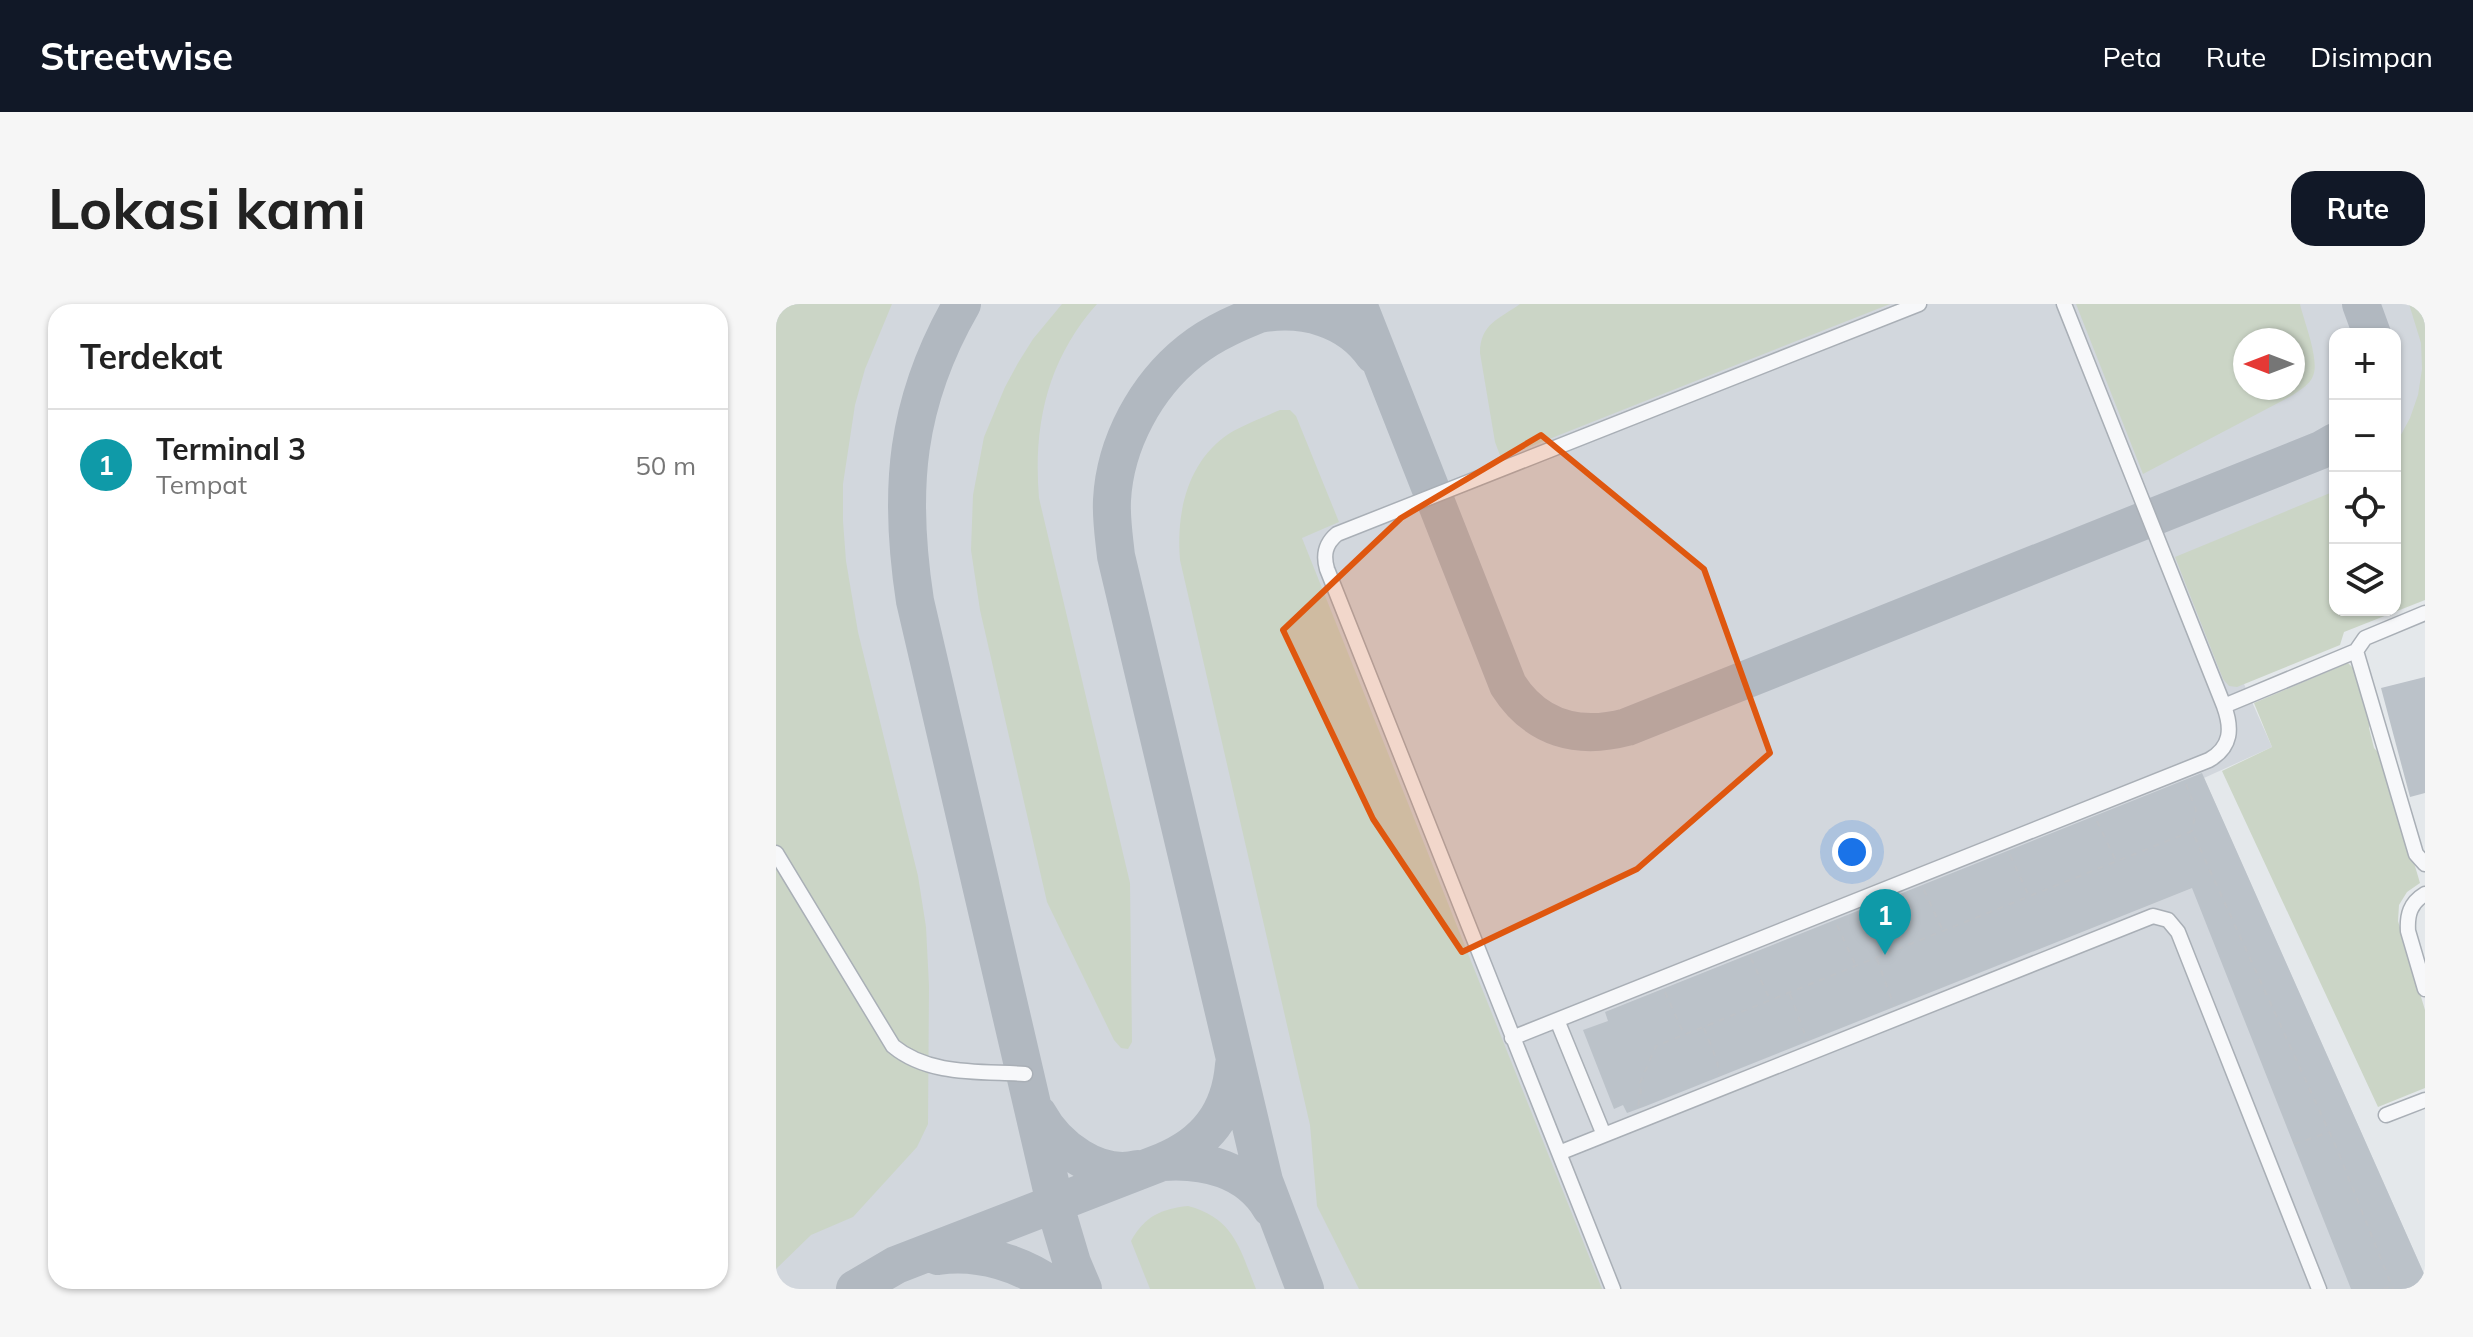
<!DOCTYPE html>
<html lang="id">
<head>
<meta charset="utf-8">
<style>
  body { margin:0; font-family:Mulish,sans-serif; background:#f6f6f6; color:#222 }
  .controls { position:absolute; right:24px; top:24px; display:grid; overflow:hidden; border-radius:16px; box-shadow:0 2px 6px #0004 }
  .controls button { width:72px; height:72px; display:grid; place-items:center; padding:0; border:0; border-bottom:2px solid #e0e0e0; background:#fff; color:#222; font:40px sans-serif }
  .compass { position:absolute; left:1457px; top:24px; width:72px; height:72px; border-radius:50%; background:#fff; box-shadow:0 2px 6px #0004; rotate:270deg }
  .you { position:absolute; left:1076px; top:548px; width:28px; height:28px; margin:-20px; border:6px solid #fff; border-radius:50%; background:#1a73e8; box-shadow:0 0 0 12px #1a73e833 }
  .badge { display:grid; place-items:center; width:52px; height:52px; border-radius:50%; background:#111827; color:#fff; font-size:26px; font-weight:700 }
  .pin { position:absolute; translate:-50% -66px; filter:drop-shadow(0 2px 4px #0008) }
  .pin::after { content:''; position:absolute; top:42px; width:28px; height:24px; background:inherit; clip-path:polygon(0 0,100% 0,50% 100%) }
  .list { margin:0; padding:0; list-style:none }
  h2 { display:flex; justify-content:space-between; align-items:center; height:104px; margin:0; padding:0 32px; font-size:34px }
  h2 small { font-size:26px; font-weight:400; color:#767676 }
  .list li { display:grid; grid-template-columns:52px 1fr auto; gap:24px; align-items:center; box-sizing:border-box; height:112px; padding:0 32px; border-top:2px solid #e0e0e0 }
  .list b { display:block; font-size:30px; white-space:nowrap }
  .list p { margin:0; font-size:26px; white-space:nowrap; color:#767676 }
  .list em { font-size:26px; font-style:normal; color:#767676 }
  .icon { flex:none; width:44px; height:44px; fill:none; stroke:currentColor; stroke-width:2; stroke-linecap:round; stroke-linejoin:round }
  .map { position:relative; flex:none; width:1649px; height:985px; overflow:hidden; border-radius:24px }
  header { display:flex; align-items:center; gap:48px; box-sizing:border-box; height:112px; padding:0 40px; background:#111827; color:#fff }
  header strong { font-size:38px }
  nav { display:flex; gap:44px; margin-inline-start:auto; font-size:28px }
  .intro { display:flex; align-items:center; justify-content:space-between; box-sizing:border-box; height:192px; padding:0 48px }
  h1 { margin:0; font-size:56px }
  .button { padding:20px 36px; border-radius:24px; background:#111827; color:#fff; font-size:28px; font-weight:700 }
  main { display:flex; gap:48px; padding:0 48px }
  aside { flex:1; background:#fff; border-radius:24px; box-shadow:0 2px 6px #0004 }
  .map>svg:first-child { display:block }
  .built { fill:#d2d7dd; fill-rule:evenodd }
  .green { fill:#cbd5c6; fill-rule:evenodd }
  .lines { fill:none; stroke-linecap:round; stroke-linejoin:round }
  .taxiway { stroke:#b1b8c0; stroke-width:38 }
  .building { fill:#bbc2c9 }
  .minor-casing { stroke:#a9afb6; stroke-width:17 }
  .path { stroke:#bec2c7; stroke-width:2; stroke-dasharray:6 6; stroke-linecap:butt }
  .minor { stroke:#f7f8fa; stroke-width:14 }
  .marked { fill:#df570f; fill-opacity:0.2; stroke:#df570f; stroke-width:6; stroke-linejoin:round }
</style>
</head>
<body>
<header>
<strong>Streetwise</strong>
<nav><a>Peta</a><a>Rute</a><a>Disimpan</a></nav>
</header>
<div class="intro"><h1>Lokasi kami</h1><a class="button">Rute</a></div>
<main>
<aside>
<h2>Terdekat<small></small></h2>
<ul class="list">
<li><span class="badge" style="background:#0f9aa8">1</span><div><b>Terminal 3</b><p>Tempat</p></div><em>50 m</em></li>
</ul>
</aside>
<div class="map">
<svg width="1649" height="985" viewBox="0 0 1649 985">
  <rect width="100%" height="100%" fill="#e4e8eb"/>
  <path class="built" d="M0,0H1649V209L1619,221V30H1559V244L1468,380L1496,443L1428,474L1649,972V985H0ZM1469,36H1517V84H1469Z"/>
  <path class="green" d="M0,0H116L89,65L79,101L67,180V217L70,257L82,328L142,572L150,623L153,682L152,820L141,843L77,913L35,931L0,965Z
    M286,0H321C271,56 257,122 263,194L354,579L356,738L352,745L345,744L338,736L271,598L204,306L195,246L197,191L208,133L229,83L242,59L257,35Z
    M744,0H1114L725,154L719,138L704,49C704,20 723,15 744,0Z
    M1300,0H1524C1528,18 1544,56 1537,72C1534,80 1524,86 1517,91L1367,170ZM1469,36H1517V84H1469Z
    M1633,0H1649V296L1568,328L1564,341L1461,383L1453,382L1447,375L1399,253L1559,187V306H1619V142L1634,114L1642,91L1646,65L1645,39Z
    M504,106H514L520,112L563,218L526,234L826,985H583L541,902L534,821L404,256C400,209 411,157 454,129C469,120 488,113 504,106Z
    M1572,359L1580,367L1595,414L1593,424L1598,444L1607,454L1644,579L1631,588L1623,601L1622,617L1649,706V784L1602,803L1446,467L1496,443L1478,399Z
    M412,902C458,914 464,945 480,985H374L355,937C369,912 385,905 412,902Z"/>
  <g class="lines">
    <path class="taxiway" d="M186,0C129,99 122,186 139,297L282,912L296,959L307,985
      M508,0C476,13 441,25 414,47C370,82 339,139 336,196C335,215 338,233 340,252L488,877L529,985
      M582,0L732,381C760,425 802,436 851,423L1545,146L1559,138
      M1585,0L1596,30
      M483,10C527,2 572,14 598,51
      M262,810C280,843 322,875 362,865
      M386,858C428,855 472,865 495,904
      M162,952C204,946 247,960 281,985
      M79,985L120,961L386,858C430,840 454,809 458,761"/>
  </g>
  <path class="building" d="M1649,373V489L1634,493L1605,384Z
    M1426,469L1649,972V985H1575L1416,584L870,802L851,809L847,801L838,805L807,726L832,717L829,708Z"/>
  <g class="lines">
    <defs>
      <path id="minor" d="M1580,347L1640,550L1649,560
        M1448,402L1580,347L1589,334L1649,309
        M0,549L117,742C153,772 205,767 249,770
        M1649,590C1634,599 1631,611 1632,627L1649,685
        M781,716L828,831
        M736,734L1433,456C1456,443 1456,424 1448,402L1288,0
        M1610,811L1649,796
        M783,849L551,265C547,251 549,240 561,230L1143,0
        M837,985L783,849L1377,612L1392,616L1402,628L1543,985"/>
    </defs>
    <use href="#minor" class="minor-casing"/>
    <path class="path" d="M1410,480L1420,506L1416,527
      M1321,517L1340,557
      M1234,551L1253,592
      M1148,586L1167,627
      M1061,621L1080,662
      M975,654L994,696
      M1101,655L1118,702
      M889,688L908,730
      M1014,690L1031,736
      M928,724L941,757L943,771
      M862,802L865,787L863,781L880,742L1416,527L1561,845L1617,985
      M1518,840L1554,828
      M1607,985L1616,982"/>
    <use href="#minor" class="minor"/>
  </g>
  <path class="marked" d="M765,131L928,265L994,449L861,565L686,648L597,515L507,326L625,214Z"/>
</svg>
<div class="controls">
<button>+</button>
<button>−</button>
<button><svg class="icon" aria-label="locate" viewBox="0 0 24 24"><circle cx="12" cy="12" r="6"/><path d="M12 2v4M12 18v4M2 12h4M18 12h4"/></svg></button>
<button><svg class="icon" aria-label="layers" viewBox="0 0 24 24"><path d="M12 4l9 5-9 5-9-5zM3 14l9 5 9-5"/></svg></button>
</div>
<svg class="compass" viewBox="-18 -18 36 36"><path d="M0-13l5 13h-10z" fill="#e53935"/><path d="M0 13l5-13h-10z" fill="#767676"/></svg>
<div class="you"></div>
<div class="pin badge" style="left:1109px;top:651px;background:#0f9aa8">1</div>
</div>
</main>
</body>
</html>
